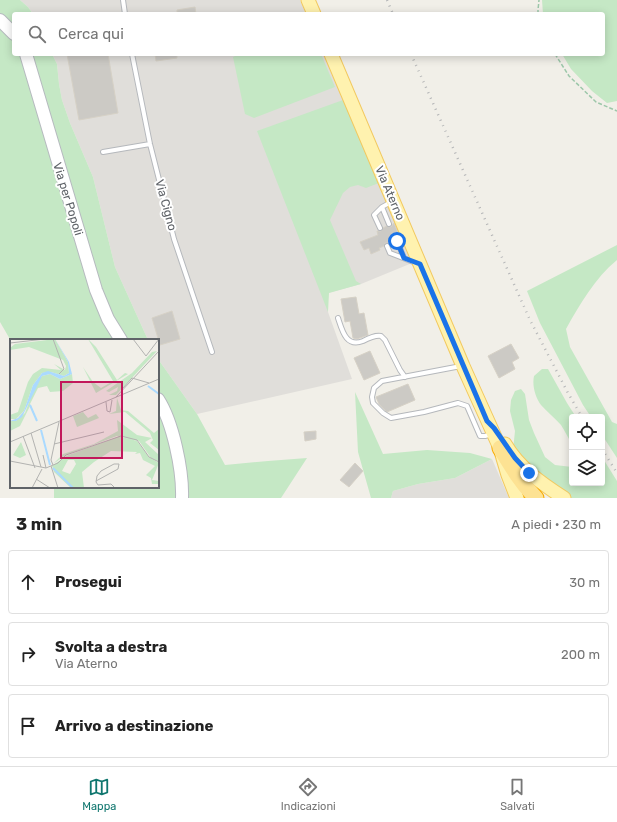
<!DOCTYPE html>
<html lang="it">
<head>
<meta charset="utf-8">
<style>
  body { margin:0; font-family:Rubik,sans-serif; background:#f6f6f6; color:#222 }
  .controls { position:absolute; right:12px; bottom:12px; display:grid; overflow:hidden; border-radius:4px; box-shadow:0 2px 10px #0003 }
  .controls button { width:36px; height:36px; display:grid; place-items:center; padding:0; border:0; border-bottom:1px solid #e0e0e0; background:#fff; color:#222; font:20px sans-serif }
  .stop { position:absolute; width:12px; height:12px; margin:-9px; border:3px solid #1a73e8; border-radius:50%; background:#fff }
  .stop.end { background:#1a73e8; border-color:#fff; box-shadow:0 1px 4px #0008 }
  .list { margin:0; padding:0; list-style:none }
  h2 { display:flex; justify-content:space-between; align-items:center; height:52px; margin:0; padding:0 16px; font-size:17px }
  h2 small { font-size:13px; font-weight:400; color:#767676 }
  .list li { display:grid; grid-template-columns:26px 1fr auto; gap:12px; align-items:center; box-sizing:border-box; height:64px; margin:0 8px 8px; padding:0 8px; border:1px solid #e0e0e0; border-radius:4px }
  .list b { display:block; font-size:15px; white-space:nowrap }
  .list p { margin:0; font-size:13px; white-space:nowrap; color:#767676 }
  .list em { font-size:13px; font-style:normal; color:#767676 }
  .icon { flex:none; width:22px; height:22px; fill:none; stroke:currentColor; stroke-width:2; stroke-linecap:round; stroke-linejoin:round }
  .map { position:relative; flex:none; width:617px; height:498px; overflow:hidden }
  .search { position:absolute; background:#fff; box-shadow:0 2px 10px #0003; left:12px; right:12px; top:12px; height:44px; display:flex; align-items:center; gap:10px; box-sizing:border-box; padding:0 14px; border-radius:4px; color:#767676; font-size:15px }
  .sheet { height:268px; background:#fff }
  nav { display:flex; justify-content:space-around; align-items:center; box-sizing:border-box; height:56px; border-top:1px solid #e0e0e0; background:#fff; font-size:11px; color:#767676 }
  nav a { display:grid; justify-items:center; gap:2px }
  nav .on { color:#0f766e }
  .map>svg:first-child { display:block }
  .industrial { fill:#e0deda }
  .green { fill:#c5e8c5 }
  .building { fill:#cccac5; stroke:#d6d1c6 }
  .lines { fill:none; stroke-linecap:round; stroke-linejoin:round }
  .service-casing { stroke:#b5b8bc; stroke-width:6 }
  .secondary-casing { stroke:#b6babf; stroke-width:14 }
  .primary-casing { stroke:#f2c960; stroke-width:15 }
  .motorway-casing { stroke:#f9ab00; stroke-width:17 }
  .path { stroke:#9cc7a9; stroke-width:1.5; stroke-dasharray:4 2; stroke-linecap:butt }
  .service { stroke:#fff; stroke-width:4 }
  .secondary { stroke:#fff; stroke-width:12 }
  .primary { stroke:#fff2af; stroke-width:13 }
  .motorway { stroke:#fde293; stroke-width:15 }
  .rail { stroke:#b6b7b8; stroke-width:2.5; stroke-dasharray:1 5; stroke-linecap:butt }
  .route { stroke:#1a73e8; stroke-width:5 }
  .labels { text-anchor:middle; stroke-width:4; stroke-linejoin:round; paint-order:stroke }
  .street-label { font-size:12px; fill:#5f6368; stroke:#fff }
  .inset-river { fill:none; stroke:#aadaff; stroke-width:2 }
  .inset-road { fill:none; stroke:#b3b3b1; stroke-width:1 }
  .view { fill:#c2185b; fill-opacity:0.15; stroke:#c2185b; stroke-width:2 }
  .inset-edge { fill:none; stroke:#5f6368; stroke-width:2 }
</style>
</head>
<body>
<div class="map">
<svg width="617" height="498" viewBox="0 0 617 498">
  <rect width="100%" height="100%" fill="#f1efe8"/>
  <path class="industrial" d="M20,0H300L306,14H33L28,7Z
    M52,54H323L379,183L412,263L361,284L328,293V312L352,379L197,414L158,359V340H148L115,267L93,177L70,123L62,100L59,84L57,64Z
    M492,459L509,498H391L393,491L418,484L455,478Z"/>
  <path class="green" d="M0,0H20L28,7L33,14H14V27L0,15Z
    M542,0H617V101L607,103L592,91L571,69L562,54H603V14H543Z
    M0,26L14,40V54H21L116,340H11V341L0,322Z
    M30,54H52L57,64L59,84L62,100L70,123L93,177L115,267L148,340H126L104,300Z
    M240,54H321L335,87L254,118L245,114L233,57Z
    M343,100L379,183L366,188L358,185L350,187L343,193L330,220L356,281L361,284L329,293L328,312L257,131Z
    M617,245V260C595,278 580,304 566,329L570,347L612,422L617,424V458L602,435V417H591L583,405L540,323L527,291Z
    M158,359L197,414L225,465L268,461L307,458L281,498H186L164,402L158,392Z
    M542,369H548L567,403L576,417H572V444C568,438 565,431 561,425C555,418 547,412 541,405C535,397 532,385 534,376Z
    M521,389L525,394L529,420L534,433L545,457L555,465L572,467V483H602V457L617,481V498H568L513,450L515,431L510,411L511,400L515,391Z
    M355,392L383,454L427,450L470,453L492,459L455,478L418,484L393,491L391,498H371L358,452Z
    M158,408L161,414L174,461L177,498H54V487H158Z"/>
  <path class="building" d="M195,7L196,14H177V10Z
    M67,54H108L118,113L79,120Z
    M155,54H177V58L156,61Z
    M394,223L400,238H396L394,239V241L389,243H385L384,246L379,248L380,250L371,254L369,248L364,250L360,242L378,235L377,231H381L383,228L387,226L391,227Z
    M356,297L359,314L364,313L368,335L357,339L353,338L350,321L345,322L341,299Z
    M172,311L180,339L160,345L152,318Z
    M511,344L519,358L512,362L515,369L499,378L488,356Z
    M370,351L380,373L364,380L354,358Z
    M408,384L415,400L387,412L379,404L376,397Z
    M316,431V439L305,441L304,432Z
    M355,463L363,471L349,487L340,480Z"/>
  <g class="lines">
    <defs>
      <path id="service" d="M123,0L125,14
        M132,54L150,144L174,239L212,352
        M103,152L150,144
        M382,207L389,224
        M380,228L374,215L382,207L391,202
        M397,241L404,258
        M387,246L390,253L416,263
        M338,318C342,330 346,348 363,341C369,338 375,335 381,336L385,340L400,370L405,377
        M461,366L382,381L374,388L372,397L373,403L383,413L391,418L424,412L458,403L467,406L480,436H485L492,434"/>
      <path id="secondary" d="M0,20L14,34
        M26,54L96,290L108,319L121,340
        M158,399C173,422 183,471 182,498"/>
      <path id="primary" d="M308,0L314,14
        M331,54L463,366L500,448L508,475L517,498
        M505,444C519,468 541,483 564,498"/>
      <path id="motorway" d="M500,448C511,466 521,483 536,498"/>
    </defs>
    <use href="#service" class="service-casing"/>
    <use href="#secondary" class="secondary-casing"/>
    <use href="#primary" class="primary-casing"/>
    <use href="#motorway" class="motorway-casing"/>
    <path class="path" d="M538,14V10L539,0
      M555,54L569,76L596,102L617,111"/>
    <use href="#service" class="service"/>
    <use href="#secondary" class="secondary"/>
    <use href="#primary" class="primary"/>
    <use href="#motorway" class="motorway"/>
    <path class="rail" d="M387,0L393,14
      M411,54L530,320L568,393L582,417
      M602,449L617,473"/>
  </g>
  <g class="lines">
    <path class="route" d="M397,241L404,258L420,264L487,421L494,428L515,458L529,473"/>
  </g>
  <g class="labels">
    <g class="street-label">
      <text transform="translate(390 193) rotate(67)" y="4">Via Aterno</text>
      <text transform="translate(68 199) rotate(73)" y="4">Via per Popoli</text>
      <text transform="translate(166 205) rotate(75)" y="4">Via Cigno</text>
    </g>
  </g>
  <g transform="translate(10 339)">
    <rect width="149" height="149" fill="#f1efe8"/>
    <path d="M45,0L58,23L59,34L54,37L41,33L32,34L23,46L14,72L6,80H0V76L8,73L18,43L23,35L32,29L51,31L44,25L55,31L56,27L53,21L19,8L0,11V9L5,5ZM78,0L86,8L107,41L115,34L118,35L86,54L73,28L83,43L91,49L103,42ZM147,12L106,56H99L107,52L108,48L99,53L96,52L122,34L142,13ZM40,35L50,40L62,35L63,44L53,52L40,53L37,47L28,49L20,65L27,81L20,67L10,87L0,92V82H6L15,74L27,42L32,37ZM107,59L111,71L118,72L144,94L149,90V111L140,104L143,101L142,99L135,103L149,116V123L141,119L129,102L107,97L56,116L43,125L53,115L84,105L108,92L107,81L127,96L142,99L140,94L115,73L99,75L106,72ZM73,73L78,79L86,75L89,79L67,88L63,77ZM110,97L127,102L139,118L149,124L142,141L149,142V145H142L141,139L136,136L145,127L133,121L130,114L125,115L127,113L101,112L84,123L72,133L74,149H61L44,133L42,127L56,117ZM58,121H64L66,125L60,135L52,132ZM11,103L16,116L10,119L3,116Z" fill="#c5e8c5" fill-rule="evenodd"/>
    <path d="M45,0L59,23L62,35L50,40L40,35L32,37L12,78L6,82H0L8,79L14,72L23,46L32,34L38,32L54,37L59,34L58,23Z" fill="#aadaff"/>
    <path class="inset-river" d="M138,47L149,55M20,66L27,82M31,91L40,126M43,129L63,149"/>
    <path class="inset-road" d="M43,0L54,30L49,35M123,0L136,17L149,0M0,4L35,0M113,49L122,39L139,44M106,58L149,12M96,63L97,72L100,73L102,61M21,94L31,128M13,97L25,129M0,103L149,40M44,105L94,93M33,116L36,129M0,122L36,129L48,124L56,116L111,97L127,101L139,118L149,123M43,126L41,121L49,83M41,127L48,149M26,140L40,149M86,142L108,130L109,125H104L91,132L87,137L86,143L88,146L101,145L105,149M22,149L32,130"/>
    <path class="view" d="M51,43H112V119H51Z"/>
    <rect width="149" height="149" class="inset-edge"/>
  </g>
</svg>
<div class="controls">
<button><svg class="icon" aria-label="locate" viewBox="0 0 24 24"><circle cx="12" cy="12" r="6"/><path d="M12 2v4M12 18v4M2 12h4M18 12h4"/></svg></button>
<button><svg class="icon" aria-label="layers" viewBox="0 0 24 24"><path d="M12 4l9 5-9 5-9-5zM3 14l9 5 9-5"/></svg></button>
</div>
<div class="stop" style="left:397px;top:241px"></div>
<div class="stop end" style="left:529px;top:473px"></div>
<div class="search"><svg class="icon" aria-label="search" viewBox="0 0 24 24"><circle cx="10" cy="10" r="6"/><path d="M15 15l6 6"/></svg>Cerca qui</div>
</div>
<section class="sheet">
<h2>3 min<small>A piedi · 230 m</small></h2>
<ul class="list">
<li><svg class="icon" aria-label="ahead" viewBox="0 0 24 24"><path d="M12 20V5M6 11l6-6 6 6"/></svg><div><b>Prosegui</b></div><em>30 m</em></li>
<li><svg class="icon" aria-label="right" viewBox="0 0 24 24"><path d="M7 20v-9h11M14 6l5 5-5 5"/></svg><div><b>Svolta a destra</b><p>Via Aterno</p></div><em>200 m</em></li>
<li><svg class="icon" aria-label="arrive" viewBox="0 0 24 24"><path d="M6 21V4h12l-3 4 3 4H6"/></svg><div><b>Arrivo a destinazione</b></div></li>
</ul>
</section>
<nav>
<a class="on"><svg class="icon" aria-label="map" viewBox="0 0 24 24"><path d="M3 6l6-2 6 2 6-2v14l-6 2-6-2-6 2zM9 4v14M15 6v14"/></svg>Mappa</a>
<a><svg class="icon" aria-label="directions" viewBox="0 0 24 24"><path d="M12 3l9 9-9 9-9-9zM9 14v-3h6M13 9l2 2-2 2"/></svg>Indicazioni</a>
<a><svg class="icon" aria-label="saved" viewBox="0 0 24 24"><path d="M7 4h10v16l-5-4-5 4z"/></svg>Salvati</a>
</nav>
</body>
</html>
